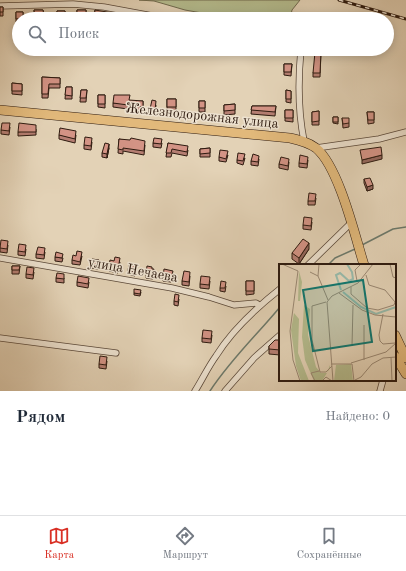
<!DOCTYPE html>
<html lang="ru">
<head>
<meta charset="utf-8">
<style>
  body { margin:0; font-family:"Old Standard TT",serif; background:#f6f6f7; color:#1f2937 }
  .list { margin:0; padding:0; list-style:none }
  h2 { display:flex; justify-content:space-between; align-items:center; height:52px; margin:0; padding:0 16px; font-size:17px }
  h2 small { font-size:13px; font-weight:400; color:#747a83 }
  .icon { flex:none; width:22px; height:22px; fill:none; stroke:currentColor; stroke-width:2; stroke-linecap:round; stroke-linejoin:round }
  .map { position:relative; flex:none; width:406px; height:391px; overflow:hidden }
  .search { position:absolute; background:#fff; box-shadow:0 2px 10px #0003; left:12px; right:12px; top:12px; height:44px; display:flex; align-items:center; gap:10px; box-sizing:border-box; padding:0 14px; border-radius:22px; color:#747a83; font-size:15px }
  .sheet { height:124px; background:#fff }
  nav { display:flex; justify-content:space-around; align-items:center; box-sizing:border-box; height:56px; border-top:1px solid #e0e1e3; background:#fff; font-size:11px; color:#747a83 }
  nav a { display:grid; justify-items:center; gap:2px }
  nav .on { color:#d93025 }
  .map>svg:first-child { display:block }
  .green { fill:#b4bb8d; stroke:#706a4e }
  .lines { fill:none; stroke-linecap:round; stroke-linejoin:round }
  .stream { stroke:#6c796b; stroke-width:1.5 }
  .minor-casing { stroke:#5a4839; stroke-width:7 }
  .primary-casing { stroke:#2d1a0f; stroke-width:10 }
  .minor { stroke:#ede2d0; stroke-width:5.5 }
  .primary { stroke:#e2b97b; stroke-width:9 }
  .rail-casing { stroke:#2d1a0f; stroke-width:3 }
  .rail { stroke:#ede2d0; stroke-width:1.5; stroke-dasharray:4.5; stroke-linecap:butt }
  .wall { fill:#b57e72; stroke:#2d1a0f }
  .shaded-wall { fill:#94675d; stroke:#2d1a0f }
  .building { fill:#d39385; stroke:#2d1a0f }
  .labels { text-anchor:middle; stroke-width:3; stroke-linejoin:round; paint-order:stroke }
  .street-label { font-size:14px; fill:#2d1a0f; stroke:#ede2d0 }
  .inset-river { fill:none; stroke:#96b8a8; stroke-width:2 }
  .inset-road { fill:none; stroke:#9a8873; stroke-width:1 }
  .view { fill:#0f766e; fill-opacity:0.15; stroke:#0f766e; stroke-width:2 }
  .inset-edge { fill:none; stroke:#2d1a0f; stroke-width:2 }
</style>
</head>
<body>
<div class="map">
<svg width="406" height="391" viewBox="0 0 406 391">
  <rect width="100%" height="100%" fill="#e3d2b6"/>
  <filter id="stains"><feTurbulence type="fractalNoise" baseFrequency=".005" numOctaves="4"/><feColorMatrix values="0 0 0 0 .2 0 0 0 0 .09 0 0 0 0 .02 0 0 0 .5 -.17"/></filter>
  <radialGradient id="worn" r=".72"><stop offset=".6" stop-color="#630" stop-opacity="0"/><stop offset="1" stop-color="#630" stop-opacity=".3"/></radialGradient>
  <path class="green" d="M139,0H300L292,10L290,19H236L185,10L154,1Z"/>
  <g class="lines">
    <path class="stream" d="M362,245L393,229L406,227
      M328,265L335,258L355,249
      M210,391C231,359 256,336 280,307"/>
    <defs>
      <path id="minor" d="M0,6L73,4L104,7L169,19
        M301,49C298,80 298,111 304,141
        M316,148L379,139L406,132
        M0,258L172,288L209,297L234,305L256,303L259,305
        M308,265L351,223
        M0,338L116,353
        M195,391C202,380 208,367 216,356C232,330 256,308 280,289
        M225,391L254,358L280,335
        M380,391L383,380"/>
      <path id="primary" d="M0,110L290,138C299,140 308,142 316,148C339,167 355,236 364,265
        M395,335L406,358
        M395,356L406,374"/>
    </defs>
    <use href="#minor" class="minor-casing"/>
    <use href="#primary" class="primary-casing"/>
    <use href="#minor" class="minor"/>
    <use href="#primary" class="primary"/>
    <defs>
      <path id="rail" d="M339,0L406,19"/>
    </defs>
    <use href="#rail" class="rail-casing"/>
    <use href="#rail" class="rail"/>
  </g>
  <path class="wall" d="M0,7H3V16H0Z
    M34,10H43L44,19H34Z
    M77,10H86V19H77Z
    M95,10L119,19H94Z
    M57,11H65V19H57Z
    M16,12H23V19H19V22H16Z
    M251,49H257L256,54H251Z
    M321,52L320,77H313V73Z
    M284,64H292L291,76L284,75Z
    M42,77L60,78V88H49L48,98H42Z
    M12,83L22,84V95L12,94Z
    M66,87H72V99H65Z
    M81,90H87L86,102H80Z
    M286,90L291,91V103L286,102Z
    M98,95H105V108L98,107Z
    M167,99H176V111H167Z
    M143,101V111L113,107V103Z
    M199,101H205V112H199Z
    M235,104V114L224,115V105Z
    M156,105L155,114L150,113V109Z
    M252,106H276L275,116L251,114Z
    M285,110H293V122L285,121Z
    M319,111V125H312V112Z
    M367,112H374V123L368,124Z
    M333,117H338V124L333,123Z
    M342,118L349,123V127L343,128Z
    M10,127L9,135L1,134V130Z
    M36,129V135L18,136V132Z
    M59,135H76L75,143L59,139Z
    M119,139L145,145L144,155L123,151V154L118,153Z
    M92,142L91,150L84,149V145Z
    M153,143H162L161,148L153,147Z
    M168,143L188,150L187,156L172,153L171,157H166Z
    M109,148L107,158L102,157V153Z
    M210,148V157H200V149Z
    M228,155L226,162L219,161V157Z
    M245,158L243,165L237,163V160Z
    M259,159L258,166L251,165V161Z
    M308,160L307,168L299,167V163Z
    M289,162L288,170L279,168V164Z
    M364,179L373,189L367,191L364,183Z
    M316,198L315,205H308V201Z
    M312,222L311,230L303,229V225Z
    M8,245L7,253L0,252V247Z
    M26,249L25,256L18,255V251Z
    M309,249L299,264L292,259V253Z
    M45,252L44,259L36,258V254Z
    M76,256H82L80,265L72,264V260Z
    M55,257L63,258L62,262L55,261Z
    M114,261L120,262L118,273L109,271V267Z
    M91,264H99L98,269L91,268Z
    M12,266H20L19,274H12Z
    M152,269L154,273L153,279L146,278V274Z
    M128,270H136L135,276L128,274Z
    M34,272L33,279L26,278V274Z
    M173,275L171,282L163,281V277Z
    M190,276L189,286L182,285V281Z
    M56,278H64V283L56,282Z
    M210,281L209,289L200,288V284Z
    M246,281H254V294L246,295Z
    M77,282H89L88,288L77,286Z
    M226,286L225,292L220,291V288Z
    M141,292L140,296L134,295V293Z
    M179,299L178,306L174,305V301Z
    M212,335L211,343L202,342V338Z
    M280,340V355L269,354V346Z
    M107,361L106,369L99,368V364Z"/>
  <path class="shaded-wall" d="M109,144V148L107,158V154Z
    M382,155V159L362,164V160Z
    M373,185V189L367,191V187Z
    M309,243V249L299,264V258Z"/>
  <path class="building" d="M0,7H3V12H0Z
    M34,10H43L44,16H35Z
    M77,10H86V17L77,18Z
    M95,10L119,14L118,19H110V16L102,15V19H94Z
    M57,11H65V18H57Z
    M16,12H23V18L16,19Z
    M251,49H256V51L251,50Z
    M315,52H321L320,73H313Z
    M284,64H292L291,72H284Z
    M42,77L60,78V84H49L48,94H42Z
    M12,83L22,84V91H12Z
    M66,87H72V96L65,95Z
    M81,90H87L86,98H80Z
    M286,90L291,91V99H286Z
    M98,95H105V104H98Z
    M114,95H130L129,100L143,101V107L113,103Z
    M167,99H176V107H167Z
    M152,100L156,101L155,110L150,109Z
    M199,101H205V108H199Z
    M235,104V110L224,111V105Z
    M252,106H276L275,112L251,110Z
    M285,110H293V118H285Z
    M319,111V121L312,122V112Z
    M367,112H374V120H368Z
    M333,117H338V122H333Z
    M342,118H349V123L343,124Z
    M2,123H10L9,131L1,130Z
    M19,123L36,125V132H18Z
    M60,128L76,131L75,139L59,135Z
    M85,137L92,138L91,146L84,145Z
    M131,138L145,141L144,151L123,148V150L118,149L119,139L130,140Z
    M154,138L162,139L161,144L153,143Z
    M105,143L109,144L107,154L102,153Z
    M168,143L188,146L187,152L172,149L171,153H166Z
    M381,147L382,155L362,160L360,150Z
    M210,148V153L200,154V149Z
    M220,150L228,151L226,159L219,157Z
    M238,153L245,154L243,161L237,160Z
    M253,154L259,156L258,162L251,161Z
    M300,155L308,157L307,164L299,163Z
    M281,157L289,159L288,166L279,164Z
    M370,178L373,185L367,187L364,179Z
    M309,193L316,194L315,201H308Z
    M304,217L312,218L311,226L303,225Z
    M303,239L309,243L299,258L292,253Z
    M1,240L8,241L7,249L0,248Z
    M19,244L26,245L25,252L18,251Z
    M38,247L45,248L44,255L36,254Z
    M77,251L82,252L80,262L72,260L73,255L76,256Z
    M56,252L63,254L62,258L55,257Z
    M115,257L120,258L118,269L109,267L110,260L114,261Z
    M92,259L99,260L98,265L91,264Z
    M129,265L136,266L135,272L128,270Z
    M12,266H20L19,270H12Z
    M147,266L152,267V269H154L153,275L146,274Z
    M27,267L34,268L33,275L26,274Z
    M164,269L173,271L171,279L163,277Z
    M184,271L190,272L189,282L182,281Z
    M57,273L64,274V279L56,278Z
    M78,276L89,278L88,284L77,282Z
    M201,276L210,277L209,285L200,284Z
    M221,281L226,282L225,288H220Z
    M246,281H254V291H246Z
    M134,289L141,290L140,294L134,293Z
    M175,294L179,295L178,302L174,301Z
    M203,330L212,331L211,339L202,338Z
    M275,340H280V350L269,349V346Z
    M100,356L107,357L106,365L99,364Z"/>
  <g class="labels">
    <g class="street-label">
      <text transform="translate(202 115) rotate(6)" y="5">Железнодорожная улица</text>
      <text transform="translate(133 269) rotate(10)" y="5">улица Нечаева</text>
    </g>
  </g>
  <g transform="translate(279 264)">
    <rect width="117" height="117" fill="#e3d2b6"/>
    <path d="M20,7L23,18L21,37H19ZM25,41L31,45L29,71L37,103L42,109H48L51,101V104L43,117H35L26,96L23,73ZM15,49L20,55L19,89L30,117H22L17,102L12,66ZM72,100L74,117H55L57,101Z" fill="#b4bb8d"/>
    <path class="inset-river" d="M62,26L57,11L61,9L70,17L74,15L73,8L68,0M64,28L82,43L97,50L117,43"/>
    <path class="inset-road" d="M3,0L19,7L11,67L14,96L21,117M111,0L114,13L117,14M31,8L39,12L49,36M39,12L40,0M78,17L76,6L82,0M72,23V30L88,44L99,46L115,41L116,38L106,26L90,21L87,11M60,29L83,46L96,51L117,53M47,38L33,42V76L41,108H47L53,102M104,50L100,71L101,77L104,80L116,79M85,61V96M73,82L74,41M112,93L113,117M72,99L107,88L117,79M52,100H73L75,117M76,116L82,113L93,100L104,94L117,93M36,117L32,109L40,107M43,117L47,113L53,117M54,117L48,38L53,32L79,19L94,0"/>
    <path class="view" d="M84,16L93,78L34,87L24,26Z"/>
    <rect width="117" height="117" class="inset-edge"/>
  </g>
  <rect width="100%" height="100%" filter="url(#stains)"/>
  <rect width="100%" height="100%" fill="url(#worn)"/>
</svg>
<div class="search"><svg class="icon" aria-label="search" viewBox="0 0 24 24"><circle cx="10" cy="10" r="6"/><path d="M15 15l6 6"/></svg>Поиск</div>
</div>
<section class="sheet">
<h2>Рядом<small>Найдено: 0</small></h2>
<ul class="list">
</ul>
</section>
<nav>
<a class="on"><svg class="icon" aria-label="map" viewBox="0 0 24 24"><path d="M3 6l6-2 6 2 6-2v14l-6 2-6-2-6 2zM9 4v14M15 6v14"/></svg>Карта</a>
<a><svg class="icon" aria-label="directions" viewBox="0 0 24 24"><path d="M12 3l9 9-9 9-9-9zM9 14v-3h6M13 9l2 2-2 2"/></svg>Маршрут</a>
<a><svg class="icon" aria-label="saved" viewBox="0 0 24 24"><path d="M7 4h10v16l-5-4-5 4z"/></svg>Сохранённые</a>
</nav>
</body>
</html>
